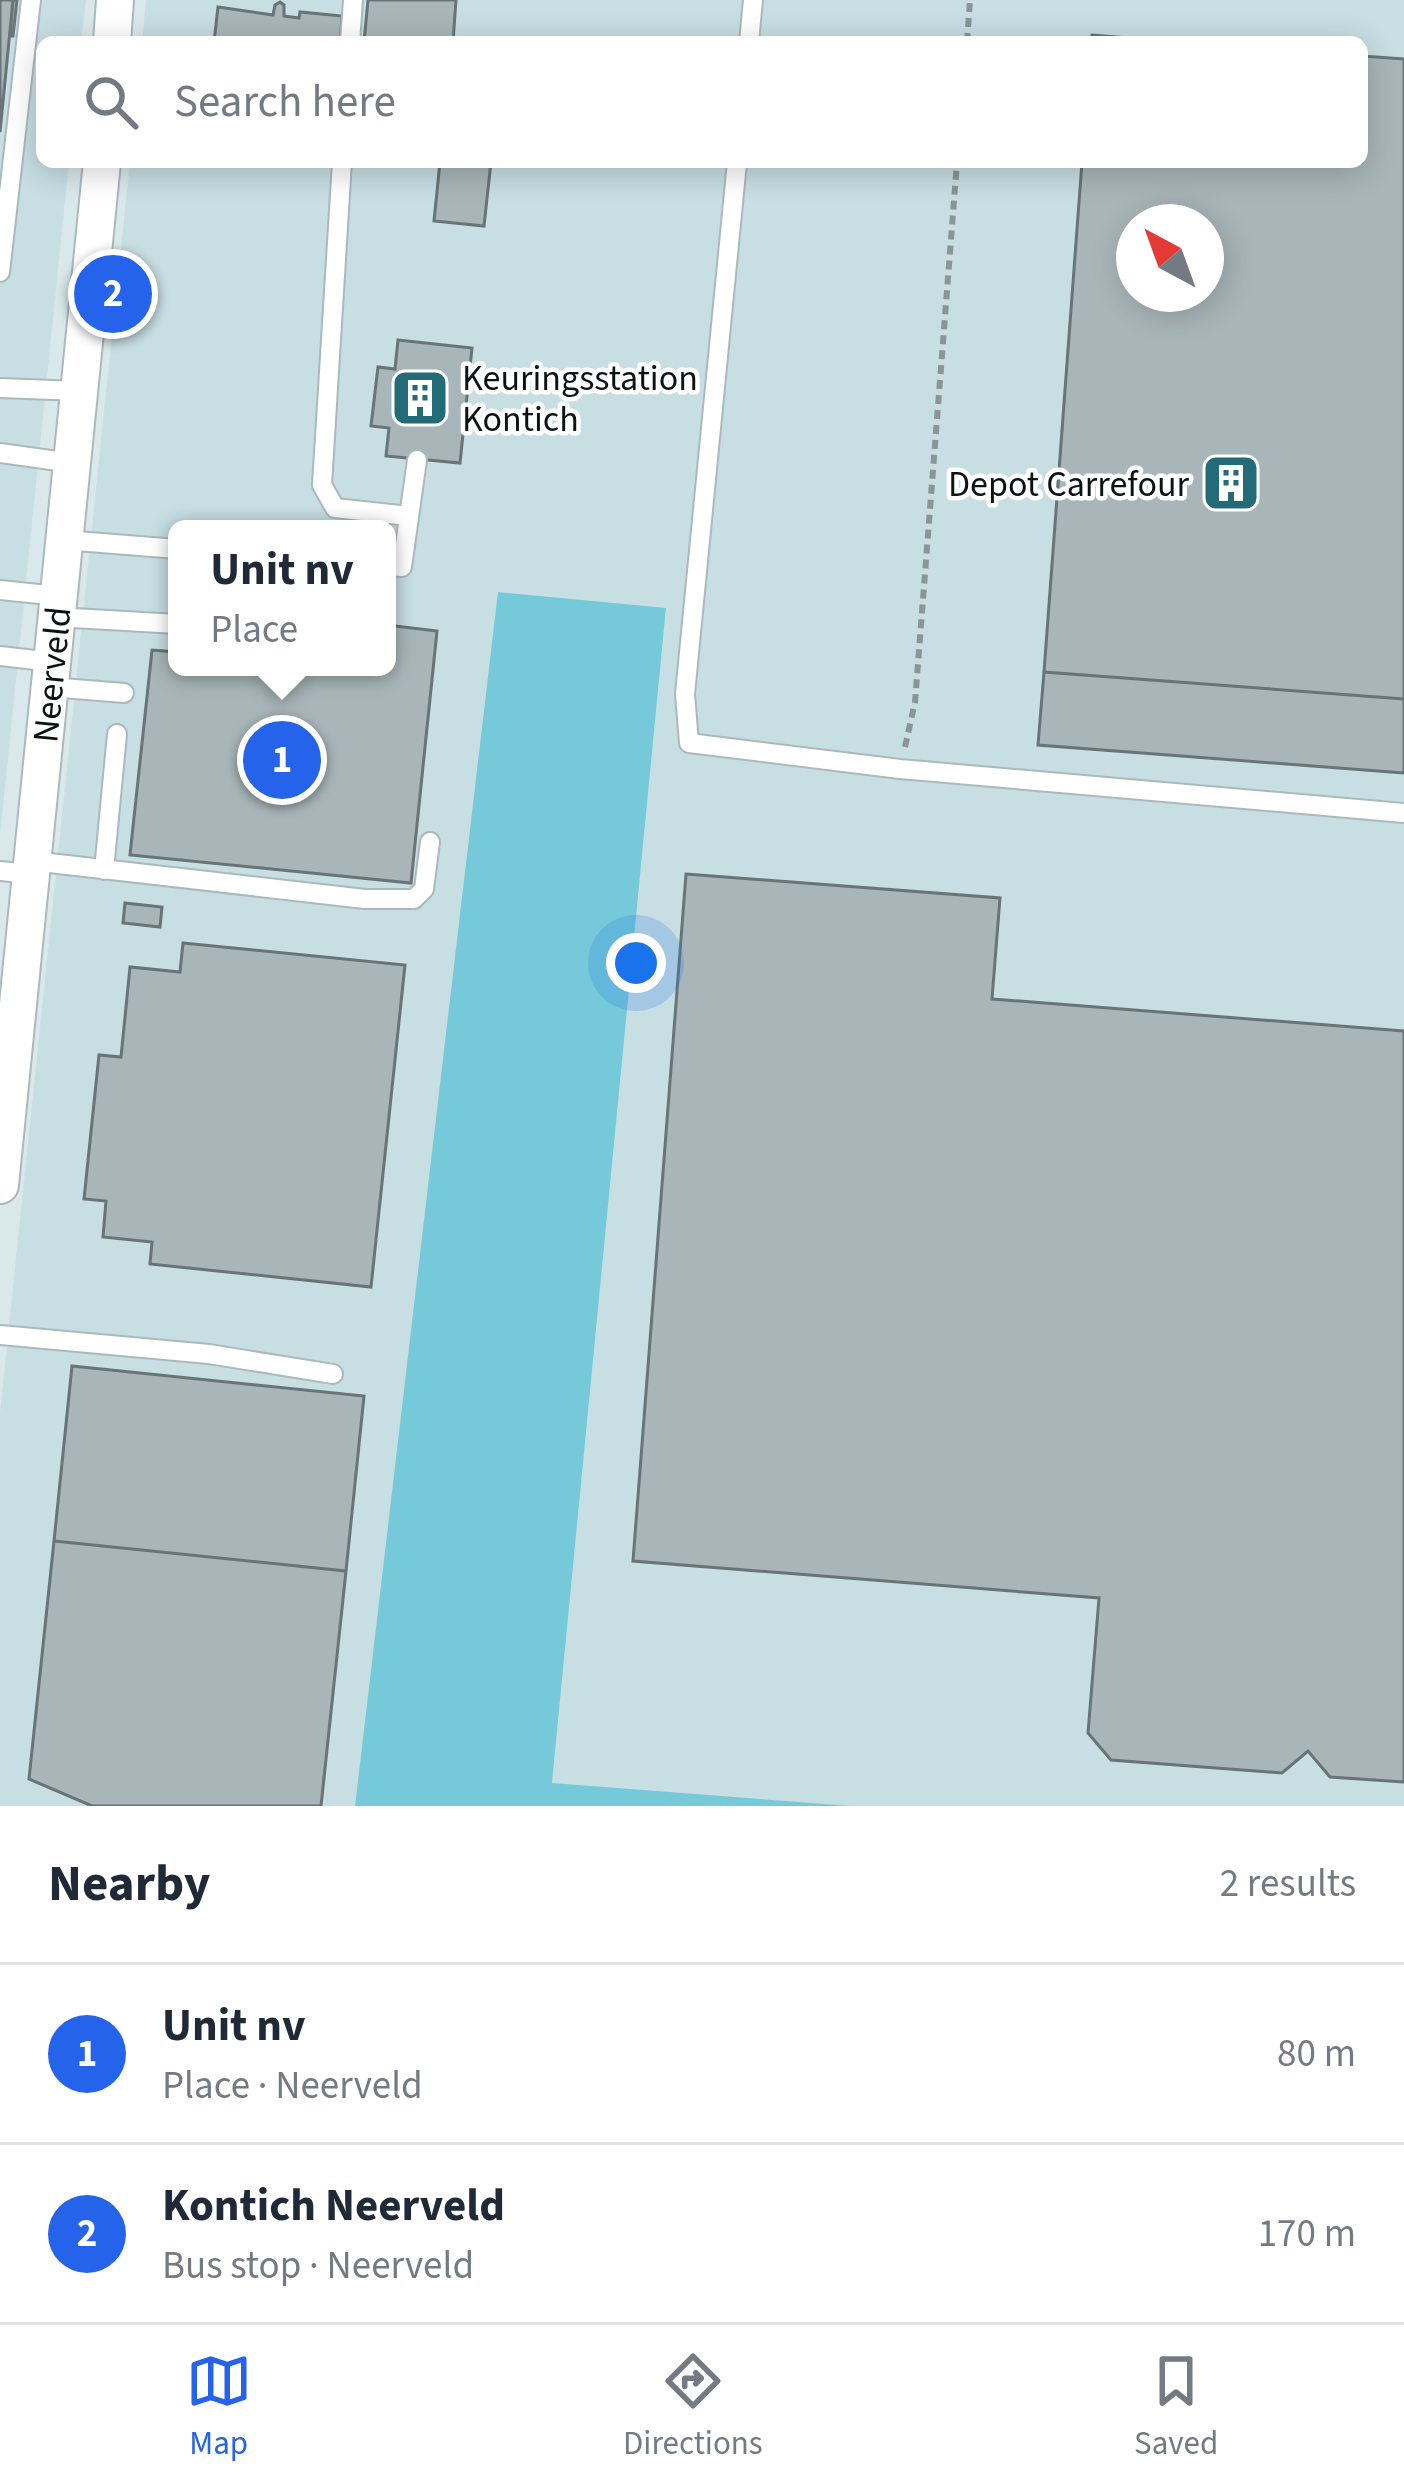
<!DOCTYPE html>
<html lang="en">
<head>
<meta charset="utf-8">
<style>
  body { margin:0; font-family:"Source Sans 3",sans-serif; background:#f6f6f7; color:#1f2937 }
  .compass { position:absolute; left:1116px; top:204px; width:108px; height:108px; border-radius:50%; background:#fff; box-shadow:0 6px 30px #0003; rotate:319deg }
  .you { position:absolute; left:636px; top:963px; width:42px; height:42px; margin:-30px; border:9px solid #fff; border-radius:50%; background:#1a73e8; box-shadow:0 0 0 18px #1a73e833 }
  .badge { display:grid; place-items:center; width:78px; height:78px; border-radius:50%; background:#2563eb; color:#fff; font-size:39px; font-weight:700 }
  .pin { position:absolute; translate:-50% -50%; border:6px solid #fff; box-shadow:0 3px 12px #0006 }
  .popup { position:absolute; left:168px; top:520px; width:228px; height:156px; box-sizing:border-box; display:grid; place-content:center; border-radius:18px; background:#fff; filter:drop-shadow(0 3px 9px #0005); font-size:39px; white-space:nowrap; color:#747a83 }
  .popup b { font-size:45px; color:#1f2937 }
  .popup::after { content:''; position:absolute; left:50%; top:100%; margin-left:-24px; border:24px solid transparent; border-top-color:#fff }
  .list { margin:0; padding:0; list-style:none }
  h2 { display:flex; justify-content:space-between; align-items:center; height:156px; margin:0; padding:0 48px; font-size:51px }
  h2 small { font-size:39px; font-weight:400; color:#747a83 }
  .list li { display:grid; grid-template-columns:78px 1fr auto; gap:36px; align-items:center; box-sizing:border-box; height:180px; padding:0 48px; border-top:3px solid #e0e1e3 }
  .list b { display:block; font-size:45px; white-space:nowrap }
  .list p { margin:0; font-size:39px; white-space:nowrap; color:#747a83 }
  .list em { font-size:39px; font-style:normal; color:#747a83 }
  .icon { flex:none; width:66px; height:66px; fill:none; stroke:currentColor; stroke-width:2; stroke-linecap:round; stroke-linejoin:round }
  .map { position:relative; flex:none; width:1404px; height:1806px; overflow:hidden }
  .search { position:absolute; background:#fff; box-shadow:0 6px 30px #0003; left:36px; right:36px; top:36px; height:132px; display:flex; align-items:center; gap:30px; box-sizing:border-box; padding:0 42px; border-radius:18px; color:#747a83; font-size:45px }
  .sheet { height:516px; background:#fff }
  nav { display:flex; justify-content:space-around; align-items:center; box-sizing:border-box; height:168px; border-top:3px solid #e0e1e3; background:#fff; font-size:33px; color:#747a83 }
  nav a { display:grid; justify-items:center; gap:6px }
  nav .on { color:#2563eb }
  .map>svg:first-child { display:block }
  .built { fill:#c7dee3; fill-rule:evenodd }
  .green { fill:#76c9d9 }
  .building { fill:#a9b6b9; stroke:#687477; stroke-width:3; fill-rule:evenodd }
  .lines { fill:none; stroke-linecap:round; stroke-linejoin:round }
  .service-casing { stroke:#acb9bc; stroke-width:22 }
  .minor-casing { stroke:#acb9bc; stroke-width:40 }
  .path { stroke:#8a9597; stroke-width:6; stroke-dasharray:9 6; stroke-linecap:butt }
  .service { stroke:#fff; stroke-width:18 }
  .minor { stroke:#fff; stroke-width:36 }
  .labels { text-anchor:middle; stroke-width:9; stroke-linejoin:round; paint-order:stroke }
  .poi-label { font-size:36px; fill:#0c1112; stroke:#fff; text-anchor:start }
  .street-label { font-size:36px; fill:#0c1112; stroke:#fff }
</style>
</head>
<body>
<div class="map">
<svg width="1404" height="1806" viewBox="0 0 1404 1806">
  <rect width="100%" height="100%" fill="#d9e8ea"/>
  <path class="built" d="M0,0H86L81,42H42V162H69L0,835Z
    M146,0H1404V1806H851L552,1784L666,609L499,592L355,1806H0V1413L130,162H1362V42H142ZM1134,222H1206V294H1134ZM177,529H387V667H177Z"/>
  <path class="green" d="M498,592L666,608L552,1783L851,1806H355Z"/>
  <path class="building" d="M0,0H13L0,132Z
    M13,0H17L13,36H10Z
    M368,0H456L453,42H364Z
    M280,2L284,5V16L299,18L300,12L342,16L340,42H214L218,7L273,15L275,5Z
    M1092,35L1177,42H1091Z
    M1362,56L1404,59V699L1044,672L1082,162H1362ZM1134,222H1206V294H1134Z
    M440,162H491L484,226L434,221Z
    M398,340L472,348L460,463L386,456L389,428L371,426L378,367L395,369Z
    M387,625L437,631L411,883L130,855L152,650L177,652V667H387Z
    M1044,672L1404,699V773L1038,745Z
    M686,874L1000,898L992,999L1404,1031V1782L1330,1777L1308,1751L1282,1773L1111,1760L1088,1733L1099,1598L633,1561Z
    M125,903L162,907L160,927L123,923Z
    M183,943L405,965L371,1287L150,1264L152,1242L103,1237L106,1201L84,1199L99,1055L121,1057L130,967L180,972Z
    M72,1366L364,1396L346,1571L54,1541Z
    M54,1541L346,1571L321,1806H92L29,1779Z"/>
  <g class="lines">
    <defs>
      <path id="service" d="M350,42L353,0
        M749,42L753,0
        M342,162L322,485L335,508L409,516
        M737,162L685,694L689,743L900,769L1404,813
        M0,272L31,0
        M0,388L79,391
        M0,453L72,463
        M64,540L177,549
        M387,566L402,567L417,460
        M0,590L58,596
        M56,617L177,624
        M0,656L52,662
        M50,687L124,693
        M32,861L365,899H414L424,889L430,842
        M104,870L117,734
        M0,871L31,874
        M0,1335L209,1354L333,1374"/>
      <g id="minor">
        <path d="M112,42L115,0"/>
        <path id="s1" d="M0,1185L102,162"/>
      </g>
    </defs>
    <use href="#service" class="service-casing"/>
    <use href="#minor" class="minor-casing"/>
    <path class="path" d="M967,42L970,0
      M905,747L915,702L957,162"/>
    <use href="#service" class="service"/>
    <use href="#minor" class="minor"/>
  </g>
  <defs>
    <symbol id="building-square" viewBox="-11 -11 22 22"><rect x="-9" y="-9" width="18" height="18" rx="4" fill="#226b77" stroke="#fff"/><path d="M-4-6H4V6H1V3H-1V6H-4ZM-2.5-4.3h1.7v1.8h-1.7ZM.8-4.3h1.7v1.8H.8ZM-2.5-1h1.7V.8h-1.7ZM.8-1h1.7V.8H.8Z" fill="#fff"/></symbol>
  </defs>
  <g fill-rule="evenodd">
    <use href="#building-square" x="387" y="365" width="66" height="66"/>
    <use href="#building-square" x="1198" y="450" width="66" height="66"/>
  </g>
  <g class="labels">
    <g class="poi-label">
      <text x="462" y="390">Keuringsstation<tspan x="462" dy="41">Kontich</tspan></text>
      <text x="1189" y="496" text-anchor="end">Depot Carrefour</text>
    </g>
    <g class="street-label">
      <text dy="13" stroke="none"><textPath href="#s1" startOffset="513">Neerveld</textPath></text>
    </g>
  </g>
</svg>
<svg class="compass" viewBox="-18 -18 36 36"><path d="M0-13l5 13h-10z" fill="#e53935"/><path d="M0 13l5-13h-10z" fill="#747a83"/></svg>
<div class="you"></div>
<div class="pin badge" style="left:282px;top:760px">1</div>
<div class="popup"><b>Unit nv</b>Place</div>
<div class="pin badge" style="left:113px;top:294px">2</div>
<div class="search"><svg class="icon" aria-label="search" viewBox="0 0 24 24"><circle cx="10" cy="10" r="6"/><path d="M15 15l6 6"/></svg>Search here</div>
</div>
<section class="sheet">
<h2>Nearby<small>2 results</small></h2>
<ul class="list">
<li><span class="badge">1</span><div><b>Unit nv</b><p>Place · Neerveld</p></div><em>80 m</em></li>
<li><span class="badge">2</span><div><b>Kontich Neerveld</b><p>Bus stop · Neerveld</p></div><em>170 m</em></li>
</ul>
</section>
<nav>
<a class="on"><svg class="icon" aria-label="map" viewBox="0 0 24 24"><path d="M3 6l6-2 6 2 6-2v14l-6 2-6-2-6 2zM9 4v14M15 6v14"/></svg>Map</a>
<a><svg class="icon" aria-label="directions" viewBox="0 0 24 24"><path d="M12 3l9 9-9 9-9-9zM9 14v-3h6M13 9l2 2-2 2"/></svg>Directions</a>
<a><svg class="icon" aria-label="saved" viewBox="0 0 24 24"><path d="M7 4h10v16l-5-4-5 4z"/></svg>Saved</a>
</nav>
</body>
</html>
